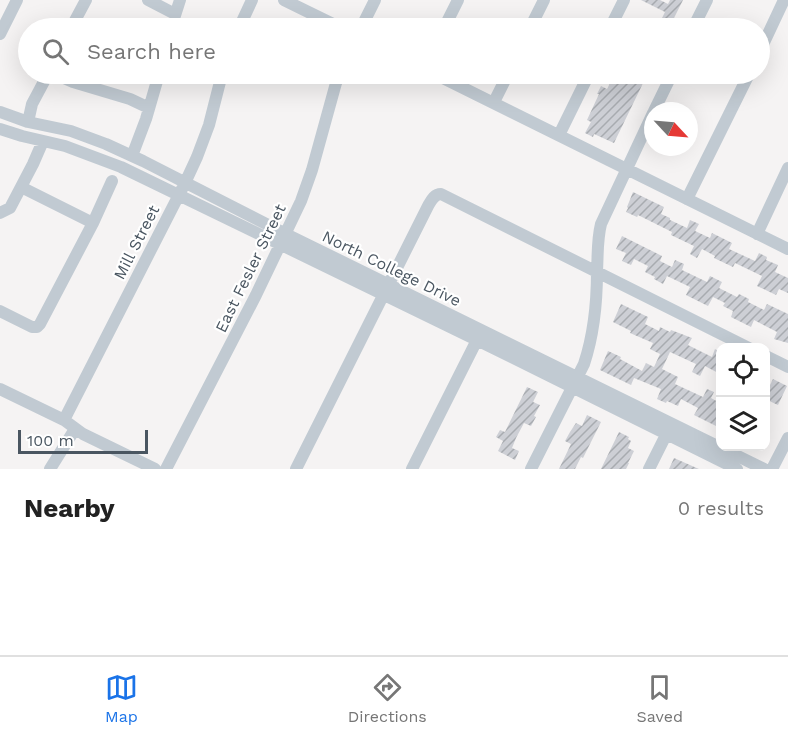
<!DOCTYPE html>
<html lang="en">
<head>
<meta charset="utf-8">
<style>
  body { margin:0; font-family:"Work Sans",sans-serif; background:#f6f6f6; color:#222 }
  .controls { position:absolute; right:18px; bottom:18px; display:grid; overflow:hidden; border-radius:12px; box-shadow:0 6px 24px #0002 }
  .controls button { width:54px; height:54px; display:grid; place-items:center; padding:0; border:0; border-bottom:2px solid #e0e0e0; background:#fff; color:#222; font:30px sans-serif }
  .compass { position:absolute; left:644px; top:102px; width:54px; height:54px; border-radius:50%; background:#fff; box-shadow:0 6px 24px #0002; rotate:116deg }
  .scale { position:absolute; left:18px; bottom:15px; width:130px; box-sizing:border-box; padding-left:6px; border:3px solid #4a5661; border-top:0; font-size:16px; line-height:21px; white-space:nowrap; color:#4a5661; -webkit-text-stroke:4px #fff; paint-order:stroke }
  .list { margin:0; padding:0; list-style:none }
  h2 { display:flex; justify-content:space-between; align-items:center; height:78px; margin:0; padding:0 24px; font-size:26px }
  h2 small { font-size:20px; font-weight:400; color:#767676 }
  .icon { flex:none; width:33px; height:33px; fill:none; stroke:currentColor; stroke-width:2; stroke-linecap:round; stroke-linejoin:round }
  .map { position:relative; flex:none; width:788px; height:469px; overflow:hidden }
  .search { position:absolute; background:#fff; box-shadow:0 6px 24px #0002; left:18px; right:18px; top:18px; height:66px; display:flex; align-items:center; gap:15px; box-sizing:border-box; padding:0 21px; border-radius:33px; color:#767676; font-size:22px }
  .sheet { height:186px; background:#fff }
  nav { display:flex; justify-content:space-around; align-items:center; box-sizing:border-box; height:84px; border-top:2px solid #e0e0e0; background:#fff; font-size:16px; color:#767676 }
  nav a { display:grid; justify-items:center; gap:3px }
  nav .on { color:#1a73e8 }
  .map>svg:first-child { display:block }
  .building { fill:url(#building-hatch) }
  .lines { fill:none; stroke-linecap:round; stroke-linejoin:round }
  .minor { stroke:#c1cad2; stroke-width:12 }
  .labels { text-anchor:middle; stroke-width:4.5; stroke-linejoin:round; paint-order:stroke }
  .street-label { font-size:16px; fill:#4a5661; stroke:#fff }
</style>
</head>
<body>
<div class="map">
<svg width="788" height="469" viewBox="0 0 788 469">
  <defs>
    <pattern id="building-hatch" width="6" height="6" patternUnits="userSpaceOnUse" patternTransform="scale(1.5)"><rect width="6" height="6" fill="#cdcfd5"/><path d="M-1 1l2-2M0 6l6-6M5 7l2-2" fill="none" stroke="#a8abb0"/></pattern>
  </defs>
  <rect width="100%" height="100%" fill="#f5f3f3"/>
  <path class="building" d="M641,0H660L668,4L670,0H683L669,28H640L645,18L659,24L665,12Z
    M615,74L629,81L633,74H645L643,78L645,79L614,143L594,134L593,137L585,133L591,122L587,120L599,94H597L601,86L607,89Z
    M633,192L664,207L661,214L670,218V220L687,228L690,220L699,224L695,231L710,238L712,233L732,243L729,249L755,261L759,253L767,257L766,260L778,265L775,272L788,278V293L779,289L776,295L757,286L762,276L735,263L733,267L714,258L715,256L702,249L697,258L690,254L694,246L671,235L672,232L638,215L637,217L626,212L628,208L627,207Z
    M622,236L662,256L660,261L672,267L675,260L684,264L682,270L707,282L710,276L722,282L719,288L737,297L739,294L749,299L748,302L764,310L767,304L788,314V343L774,339L777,332L754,320L751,327L731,317L733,311L723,306L725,303L713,297L708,306L686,295L690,287L667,276L663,284L654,279L655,277L645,272L648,266L634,259L631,265L622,261L626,253L616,249Z
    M621,304L648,317L645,324L659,331L660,327L670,332L671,330L692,338L688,345L712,357L715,349L720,352V374L705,366L700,376L692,372L696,364L670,352L662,369L678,377L675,384L703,397L707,389L714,392L711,398L720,403V428L694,415L698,408L681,399L678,406L667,401L666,403L657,399L661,389L634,378L631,385L600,370L608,351L621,357L620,359L642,371L646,363L654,367L660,354L650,349L653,343L630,333L631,331L613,322Z
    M773,379L787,386L778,405L765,399V395Z
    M527,387L538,392L533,402L540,405L534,416L536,417L531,426L524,423L516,438L512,448L519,451L515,460L498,451L503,441L496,437L500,430L505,432Z
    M587,415L601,422L583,458L581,457L575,469H559L571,444L565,441L570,432L576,423L582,426Z
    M619,432L629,437L628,439L631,441L628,448L634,451L628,463H629L626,469H601Z
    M674,458L699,469H669Z"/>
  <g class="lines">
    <path class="minor" d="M148,0L175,14
      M284,0L341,28
      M71,28L86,0
      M171,28L180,0
      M239,28L252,0
      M361,28L375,0
      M444,28L458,0
      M530,28L544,0
      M610,28L624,0
      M693,28L707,0
      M0,34L17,0
      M760,51L784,0
      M55,74L73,82L130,99L149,108
      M435,74L788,249
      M494,102L508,74
      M654,111L672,74
      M0,112L28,122L71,131L106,144L143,161L286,234L764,469
      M28,122L32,104L48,74
      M0,129L22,136L65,146L121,167L477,340L737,469
      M559,135L589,74
      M132,156L146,119L159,74
      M21,187L93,223
      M687,199L749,74
      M0,213L10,208L33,164L43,141
      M757,234L788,168
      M0,311L32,327H37L40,324L93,223L112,181
      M766,356L788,367
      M0,389L64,420L83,434L155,469
      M64,420L185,183L197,157L209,125L222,74
      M50,469L75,429
      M166,469L256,295L301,201L312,170L336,83L340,74
      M296,469L428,206C431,201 434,194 441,194L749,348
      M412,469L480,334
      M531,469L584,364C594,334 597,302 597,271C598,254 597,240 601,224L653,113
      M649,469L670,427
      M772,469L788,438"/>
  </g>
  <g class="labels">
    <g class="street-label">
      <text transform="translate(136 242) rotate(-63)" y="6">Mill Street</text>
      <text transform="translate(250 268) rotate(-64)" y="6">East Fesler Street</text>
      <text transform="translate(392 268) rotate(26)" y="6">North College Drive</text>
    </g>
  </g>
</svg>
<div class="controls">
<button><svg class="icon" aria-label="locate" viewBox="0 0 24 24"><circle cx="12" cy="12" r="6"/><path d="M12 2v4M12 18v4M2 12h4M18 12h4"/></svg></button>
<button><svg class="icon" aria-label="layers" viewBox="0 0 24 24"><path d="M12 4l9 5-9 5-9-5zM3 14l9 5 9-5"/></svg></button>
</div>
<svg class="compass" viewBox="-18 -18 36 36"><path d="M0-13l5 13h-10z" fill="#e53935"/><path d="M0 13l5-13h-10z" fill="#767676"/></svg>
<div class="scale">100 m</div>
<div class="search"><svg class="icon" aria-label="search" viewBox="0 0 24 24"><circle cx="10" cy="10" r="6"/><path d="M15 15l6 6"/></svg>Search here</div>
</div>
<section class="sheet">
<h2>Nearby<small>0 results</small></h2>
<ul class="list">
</ul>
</section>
<nav>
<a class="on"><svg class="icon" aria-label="map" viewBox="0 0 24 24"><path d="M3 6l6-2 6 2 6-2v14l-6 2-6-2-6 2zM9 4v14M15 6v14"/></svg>Map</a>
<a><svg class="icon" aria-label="directions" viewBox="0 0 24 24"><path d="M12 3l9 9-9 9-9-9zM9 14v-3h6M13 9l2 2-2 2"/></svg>Directions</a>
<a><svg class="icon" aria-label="saved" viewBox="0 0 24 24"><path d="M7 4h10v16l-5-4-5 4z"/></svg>Saved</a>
</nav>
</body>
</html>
